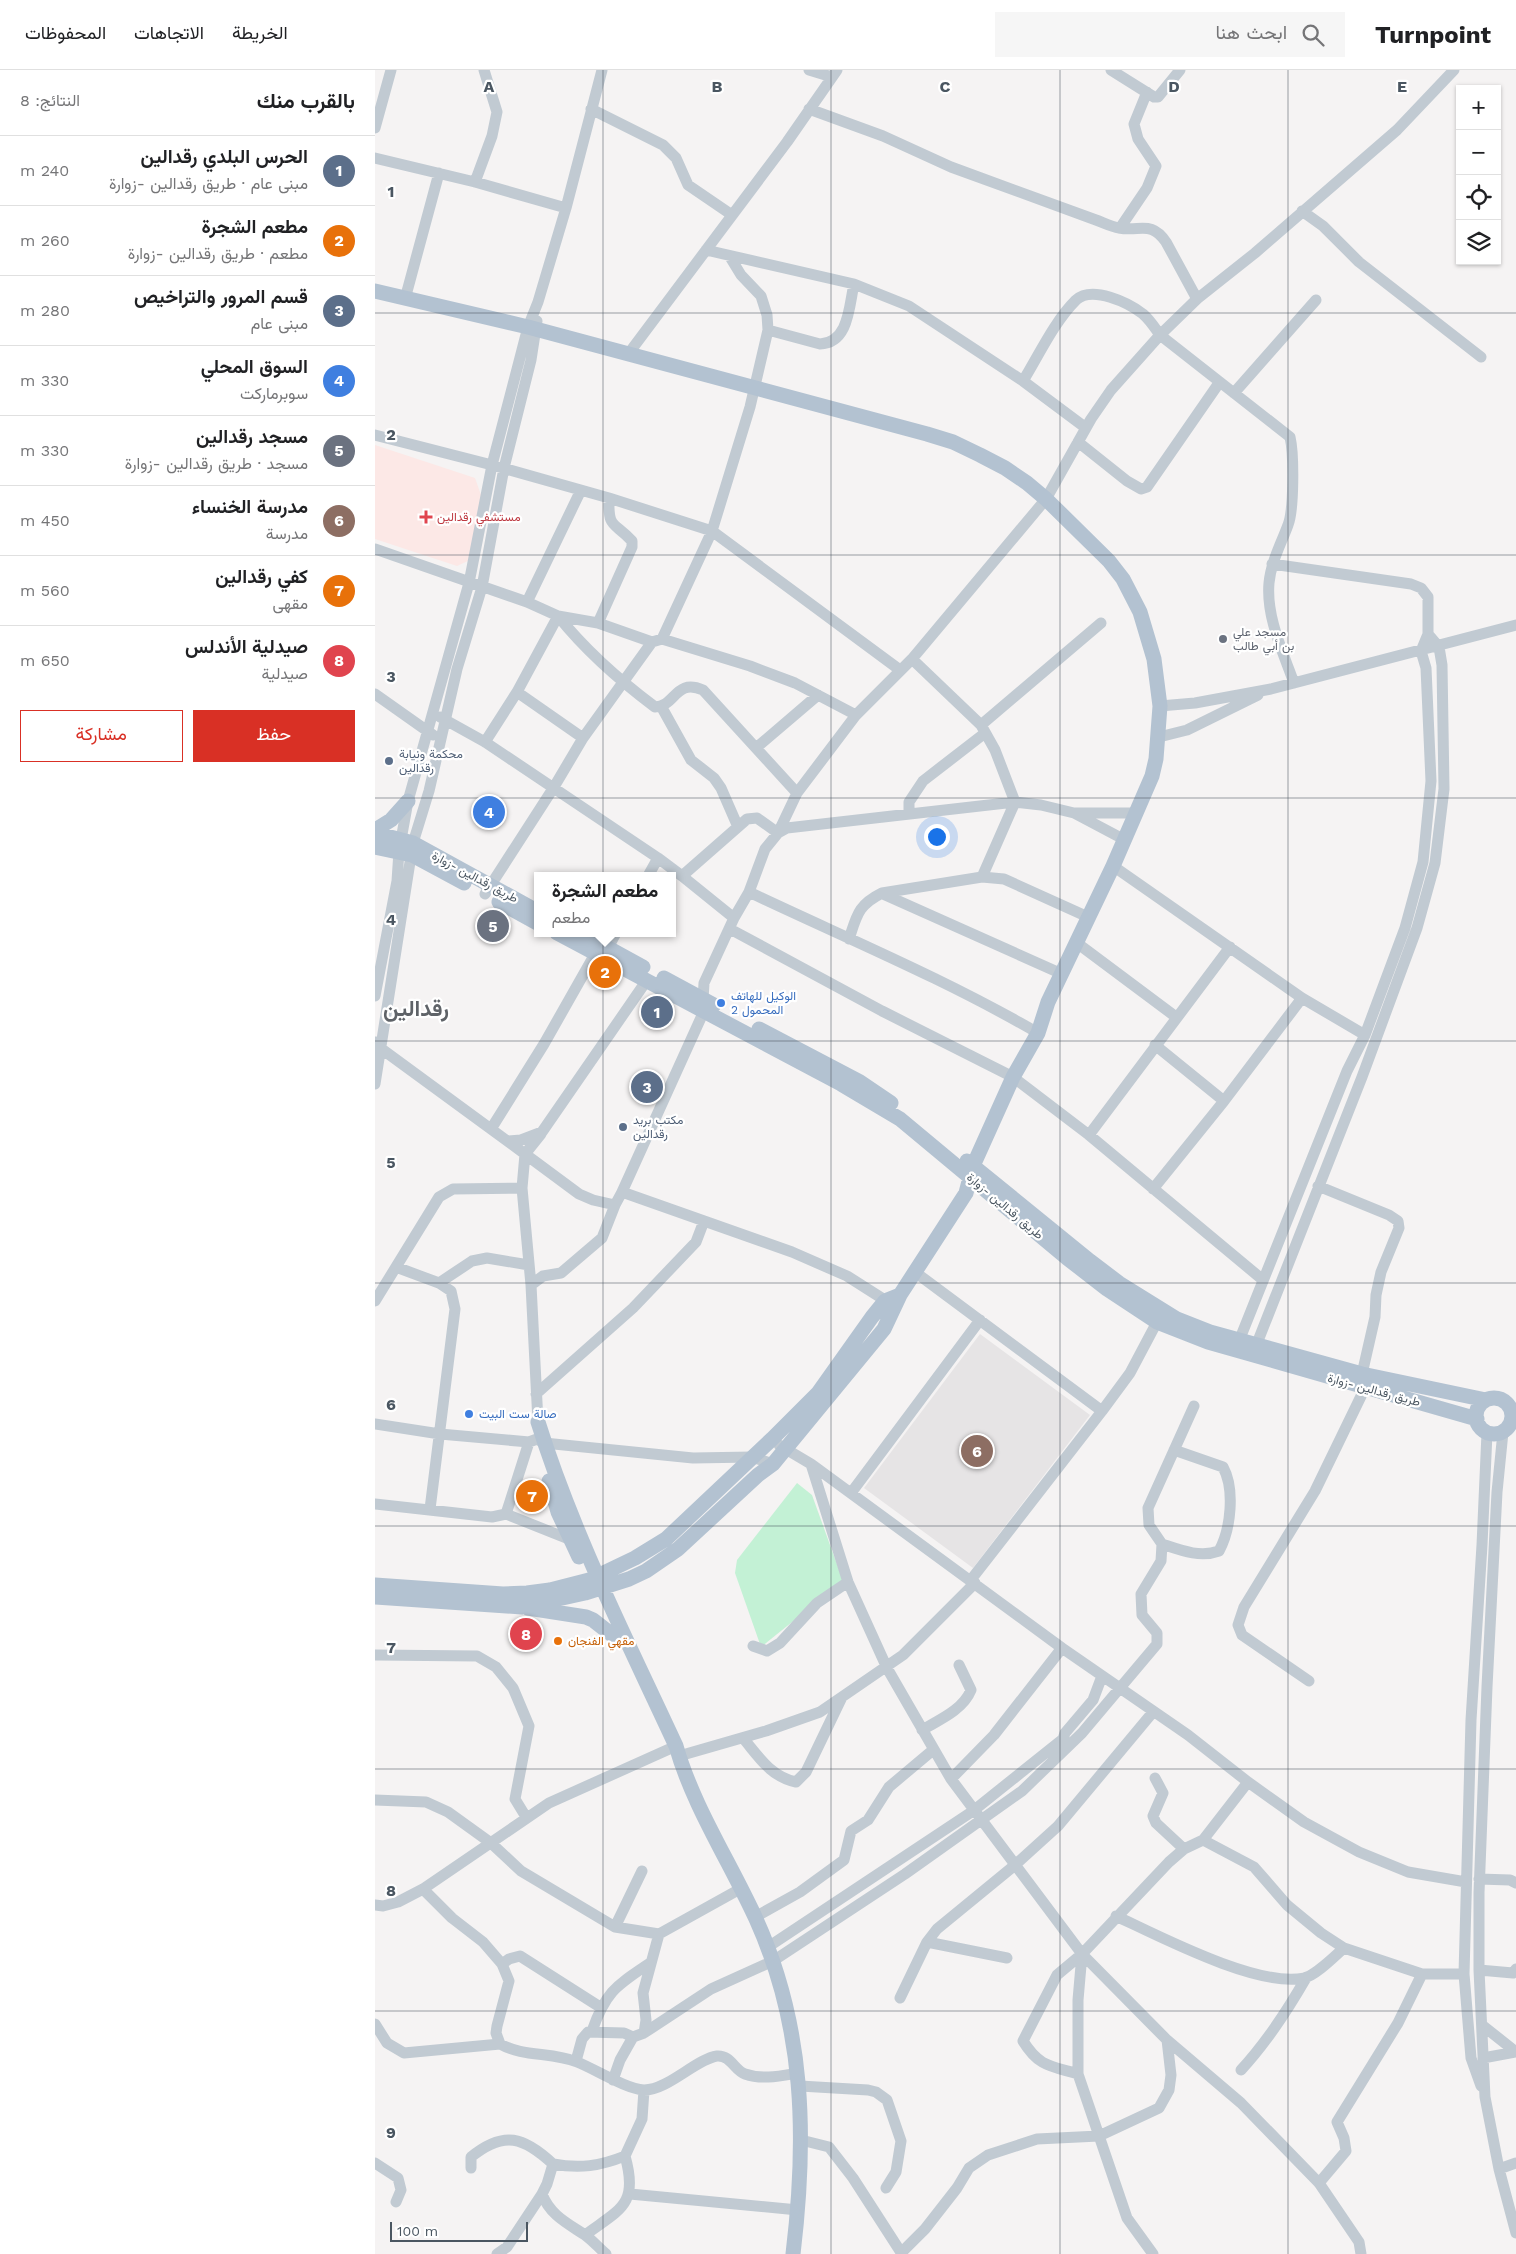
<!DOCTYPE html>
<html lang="ar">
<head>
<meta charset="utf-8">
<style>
  body { margin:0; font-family:"Work Sans",Vazirmatn,sans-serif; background:#f6f6f6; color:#202124; direction:rtl }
  .controls { position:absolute; right:15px; top:15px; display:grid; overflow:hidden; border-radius:0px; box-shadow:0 1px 4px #0004 }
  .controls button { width:45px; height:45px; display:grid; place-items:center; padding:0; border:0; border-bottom:1px solid #e0e0e0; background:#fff; color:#202124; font:25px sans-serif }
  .scale { position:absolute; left:15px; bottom:12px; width:138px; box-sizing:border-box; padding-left:5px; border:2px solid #4a5661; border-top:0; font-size:14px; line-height:18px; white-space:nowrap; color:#4a5661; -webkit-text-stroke:4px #fff; paint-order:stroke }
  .you { position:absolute; left:561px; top:766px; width:18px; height:18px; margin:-12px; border:4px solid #fff; border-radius:50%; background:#1a73e8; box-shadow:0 0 0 8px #1a73e833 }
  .badge { display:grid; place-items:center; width:32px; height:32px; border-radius:50%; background:#d93025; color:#fff; font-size:16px; font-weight:700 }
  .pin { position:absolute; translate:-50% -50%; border:2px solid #fff; box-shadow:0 1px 5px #0006 }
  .popup { position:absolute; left:159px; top:802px; width:142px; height:65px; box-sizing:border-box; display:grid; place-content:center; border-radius:0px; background:#fff; filter:drop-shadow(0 1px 4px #0005); font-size:16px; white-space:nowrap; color:#757577 }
  .popup b { font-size:19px; color:#202124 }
  .popup::after { content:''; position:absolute; left:50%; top:100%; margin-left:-10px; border:10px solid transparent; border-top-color:#fff }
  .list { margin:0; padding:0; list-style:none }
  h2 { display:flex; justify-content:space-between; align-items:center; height:65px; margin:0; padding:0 20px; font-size:21px }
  h2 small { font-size:16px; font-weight:400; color:#757577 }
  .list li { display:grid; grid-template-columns:32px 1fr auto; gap:15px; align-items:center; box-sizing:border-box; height:70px; padding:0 20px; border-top:1px solid #e0e0e0 }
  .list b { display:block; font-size:19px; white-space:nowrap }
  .list p { margin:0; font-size:16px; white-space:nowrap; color:#757577 }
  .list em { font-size:16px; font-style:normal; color:#757577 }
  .actions { display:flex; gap:10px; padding:15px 20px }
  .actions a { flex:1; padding:11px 0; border:1px solid #d93025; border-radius:0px; text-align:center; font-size:18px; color:#d93025 }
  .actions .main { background:#d93025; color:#fff }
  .icon { flex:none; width:28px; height:28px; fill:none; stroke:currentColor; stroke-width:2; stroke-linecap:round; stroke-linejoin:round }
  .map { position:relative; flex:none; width:1141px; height:2184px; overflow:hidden; direction:ltr }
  header { display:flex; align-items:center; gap:30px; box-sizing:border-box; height:70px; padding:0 25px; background:#fff; border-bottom:1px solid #e0e0e0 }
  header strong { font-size:24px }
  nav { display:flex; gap:28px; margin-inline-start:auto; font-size:18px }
  .search { width:350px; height:45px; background:#f6f6f6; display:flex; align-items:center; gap:12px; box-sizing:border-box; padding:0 18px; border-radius:0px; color:#757577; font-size:19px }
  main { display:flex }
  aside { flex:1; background:#fff }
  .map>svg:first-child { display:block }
  .education { fill:#e6e4e5 }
  .medical { fill:#fce8e6 }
  .green { fill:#c3f1d5 }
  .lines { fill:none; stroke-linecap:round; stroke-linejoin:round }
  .minor { stroke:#c1cad2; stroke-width:11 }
  .major { stroke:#b3c2d1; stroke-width:15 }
  .grid { fill:none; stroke:#4a5661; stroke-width:1; stroke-opacity:0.55 }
  .health-dot { fill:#e0444e; stroke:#fff; stroke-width:2 }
  .worship-dot { fill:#6b7280; stroke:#fff; stroke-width:2 }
  .service-dot { fill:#5c6f8a; stroke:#fff; stroke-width:2 }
  .shop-dot { fill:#3f7fe0; stroke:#fff; stroke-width:2 }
  .food-dot { fill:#e8710a; stroke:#fff; stroke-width:2 }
  .labels { text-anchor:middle; stroke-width:4.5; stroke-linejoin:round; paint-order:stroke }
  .health-label { font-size:12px; fill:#be3a42; stroke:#fff; text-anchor:start }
  .worship-label { font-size:12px; fill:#5b616d; stroke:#fff; text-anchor:start }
  .service-label { font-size:12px; fill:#4e5e75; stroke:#fff; text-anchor:start }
  .street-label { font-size:12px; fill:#4a5661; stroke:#fff }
  .shop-label { font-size:12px; fill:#366cbe; stroke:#fff; text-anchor:start }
  .food-label { font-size:12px; fill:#c56008; stroke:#fff; text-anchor:start }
  .town-label { font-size:22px; font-weight:bold; fill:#5f6368; stroke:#fff }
  .grid-label { font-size:16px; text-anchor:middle; font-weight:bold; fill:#4a5661; stroke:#fff; stroke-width:4.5; stroke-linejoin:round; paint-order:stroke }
</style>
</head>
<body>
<header>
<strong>Turnpoint</strong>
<div class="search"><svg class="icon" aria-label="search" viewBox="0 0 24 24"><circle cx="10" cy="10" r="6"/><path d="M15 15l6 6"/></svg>ابحث هنا</div>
<nav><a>الخريطة</a><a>الاتجاهات</a><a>المحفوظات</a></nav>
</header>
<main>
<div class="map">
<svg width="1141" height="2184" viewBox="0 0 1141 2184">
  <rect width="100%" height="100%" fill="#f5f3f3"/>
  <path class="education" d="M605,1264L715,1345L598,1498L489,1418Z"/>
  <path class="medical" d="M0,375L100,408L106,425L95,490L82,496L0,469Z"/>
  <path class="green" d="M422,1413L437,1425L468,1511L386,1577L360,1503L362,1490Z"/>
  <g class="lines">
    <path class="minor" d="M434,0L457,7
      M736,0L779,27H783L805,0
      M216,39L288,75L301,88L313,115L357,145
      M434,39L508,66L576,97L721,150C729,153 737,157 744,158C765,162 776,150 791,172L822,229
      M0,58L16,0
      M0,88L100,112L191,138
      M100,112L117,66L122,42L109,0
      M927,141L948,156L984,192L1106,287
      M745,158L772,118L781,96L763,69L759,54L772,22
      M331,180L479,214L534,236L648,311L711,358
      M30,229L64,103
      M393,260L445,274C474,273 474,236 479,214
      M254,283L412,72L462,0
      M648,311C664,285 679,252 701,230C717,215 754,233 768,244C775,250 780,258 785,265L915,367C919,384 919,440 913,455C906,474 896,492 894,513C891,547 908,582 919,613
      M859,323L941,230
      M0,365L117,395L234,428L337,461L525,600
      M703,372L752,411L766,419L772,417L844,313
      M0,479L152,532L183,546L223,553L277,572L287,569L375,596L420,613L481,645
      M152,532L206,420
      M223,553L257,477V471C239,451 233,460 234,428
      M287,569L337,461L375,337L393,260L392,245L386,226L366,205L355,187
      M537,589L606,655L620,680L640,732L607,807
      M142,622L208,668
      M0,624L58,665
      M286,636L316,690L339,708L346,718L363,757
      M785,636L820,633L896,619L1141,555
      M65,647L110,672L283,788L273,806
      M606,655L726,553
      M784,667L812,660L883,625
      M110,672L142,622L183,546C211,581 244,610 280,637C301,636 300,608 328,620L422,723
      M381,678L443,625
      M699,743L750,770
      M534,744V732L548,711L610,663
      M283,788L307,806L372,749L382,748L403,763L422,723L481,645L537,589L671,429L716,349L736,320L785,265L822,229L880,183L1022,60L1079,0
      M738,796L927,928L990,965
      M307,806L359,848
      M374,822C471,868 570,909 663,963
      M110,824L179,717L208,668L277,572
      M508,824L687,904
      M355,859L507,941L638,1007L714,1065L888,1210
      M474,869C482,845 483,835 507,823L607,807L629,809L713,847
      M702,873L801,947
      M233,878L241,863
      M0,926L22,811L24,781L33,731L94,513L117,395L153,257L163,232L191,138L227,0
      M1,972L4,977L150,1084L147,1118L156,1215L163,1352
      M780,975L849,1031
      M0,1014L38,773L54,721L82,599L107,517L129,398L156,290L162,251
      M116,1059L169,974L220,884
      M166,1064L150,1084L204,1124L218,1130L240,1135L247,1122
      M714,1065L855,877
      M133,1071L146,1070L167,1062L272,910
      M943,1116L1014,1145L1023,1151L1024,1158L1006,1202L1001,1225L1000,1247L987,1304
      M778,1119L849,1031L927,928
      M21,1197L64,1213L76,1221L80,1239L55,1439
      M540,1202L727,1341L595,1511
      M64,1213L97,1191L112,1188L154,1195
      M156,1215L168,1206L186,1203L227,1168L240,1135
      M0,1231L64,1127L78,1119L147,1118
      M516,1234L472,1206L417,1182L247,1122L329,941L328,930L329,913L359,848L374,822L390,779L403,763L412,758L640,732L666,735L699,743H762
      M862,1276L972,1001L990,965L1030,858L1048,792L1056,711L1051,598L1046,581L1053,564V527L1046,518L1036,514L897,494
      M879,1281L987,1007L1042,858L1060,793L1069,719L1067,595L1064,577L1053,564
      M161,1324L258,1238L321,1172L329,1151
      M727,1341L755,1303L782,1252
      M0,1354L65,1364L154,1372L162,1369L169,1373L318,1388L377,1387L398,1394
      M1128,1362L1122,1422L1112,1617L1104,1823V1900L1110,2027L1124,2099L1141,2163
      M404,1375L436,1394L687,1578L813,1665L873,1712L828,1770L809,1779L794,1792L707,1884L703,1930V2004L752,2148L778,2184
      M436,1394L473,1512L512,1598L576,1709L707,1884L792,1970L866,2033L944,2113L984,2172L986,2184
      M476,1423L605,1250
      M0,1434L117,1447L131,1444L196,1470
      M131,1444L154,1372
      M787,1474C805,1480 825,1488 844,1481C856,1459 860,1419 848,1397L799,1380
      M378,1576L392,1581L405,1573L442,1533L473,1512
      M0,1585L102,1586L121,1597L138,1618L154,1656L140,1729L151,1747
      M934,1611L867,1565L863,1555L869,1537L940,1421L990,1318
      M547,1660C564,1650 588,1640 596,1620L584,1595
      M368,1668C384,1687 396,1707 421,1712L431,1702L467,1627
      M304,1686L391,1661L445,1642L528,1585L600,1513
      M780,1708L788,1723L778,1746L781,1753L809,1779
      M576,1709L619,1665L687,1578
      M873,1712L929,1752L984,1782L1033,1802L1091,1812
      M0,1730L51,1732L73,1742L116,1773L146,1801L240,1857L284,1864L365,1819
      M828,1770L879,1797L912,1835L946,1863L969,1878L1047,1904H1089
      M1104,1809L1135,1810L1141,1813
      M48,1819L77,1848L108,1872L127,1894L134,1911L122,1956L121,1963L125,1974C148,1987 177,1982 202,1992C220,1999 251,2019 269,2020C293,2020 321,1989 342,1986C356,1985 359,2000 370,2004C387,2010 405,2006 423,2003
      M0,1835L8,1836L23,1832L48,1819L174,1733L301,1676
      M741,1846C784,1866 883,1918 929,1908C940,1906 959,1887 969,1878
      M380,1847L425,1822L469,1790L476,1761L493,1750L514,1717L558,1680
      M240,1857L267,1801
      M552,1872L632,1888
      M393,1877L598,1741L688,1669L690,1663L718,1630L727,1606
      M127,1894L134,1889L145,1886L225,1937
      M1104,1900L1138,1903L1141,1899
      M525,1928L552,1872L562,1859L640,1795L683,1756L778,1642
      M0,1954L12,1973L29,1983L125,1974
      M1107,1955L1141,1982
      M217,1961C231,1921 241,1916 275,1893
      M269,1963L336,1919L398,1891L530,1804L647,1721L707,1663L782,1574V1563L767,1545L766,1524L786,1491L787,1474L774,1455L773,1438L819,1336
      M1108,1988L1141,1982
      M201,1991L207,1969L213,1962L249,1963L258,1967L269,1963L271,1950L268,1923L284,1864
      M866,2000C892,1972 912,1941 931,1908
      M703,2004C676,1996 664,1997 648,1971L682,1905L707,1884
      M238,2010L245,1990L258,1967
      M425,2016L493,2020L501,2022L512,2030L526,2071L521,2102L511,2118
      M1106,2016L1096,1988L1089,1904L1096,1650L1107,1475L1112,1363
      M426,2070L454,2077L478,2108L527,2184
      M0,2093L23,2108L26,2120L21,2132
      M96,2098V2087C129,2060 149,2067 178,2094
      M1124,2099L1141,2093
      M944,2113L971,2081L969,2068L962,2052L1023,1953L1047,1904
      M255,2124L423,2140
      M210,2165C245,2139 264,2135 250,2086
      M526,2183L550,2159L582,2118L594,2098L613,2085L662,2069L724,2066L784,2038L794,2020L796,2005L792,1970
      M122,2184L132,2177L167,2124
      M231,2184C224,2178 217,2170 210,2165C192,2153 175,2145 167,2124L172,2114L178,2094C205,2099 225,2096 250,2086L267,2049L269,2020"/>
    <path class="major" d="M0,221L153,257L552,364L578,372L605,385L630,398L652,413L671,429L734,491L748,509L765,542L779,589L785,636L781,689L777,706L738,796L673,932L663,963L638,1007L598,1096L591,1123L525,1225L509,1259L398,1394L383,1405L303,1479L271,1501L254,1509L210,1523L147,1537L0,1527
      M0,760L16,750L33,731
      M0,763L38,773L162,841
      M0,777L37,785L89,813
      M124,832L162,853
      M182,863L466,1014L525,1049L692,1188L732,1219L782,1252L833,1272L1102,1349
      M206,863L268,897
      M289,908L339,935
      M384,959L485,1012L516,1033
      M592,1091L715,1191L744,1213L802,1249L835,1262L987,1304L1111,1330
      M1101 1346a18 18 0 1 1 36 0a18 18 0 1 1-36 0Z
      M163,1352C198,1464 252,1570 301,1676C318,1736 355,1792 381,1849C430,1957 432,2068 418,2184
      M174,1411L183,1442L204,1487
      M0,1515L128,1524L152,1523L175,1520L214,1510L260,1488L291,1469L397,1369L443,1323L497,1247L510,1231L525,1225
      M153,1538L211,1547L218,1550L241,1568"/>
  </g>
  <path class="grid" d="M228,0V2184M456,0V2184M685,0V2184M913,0V2184M0,243H1141M0,485H1141M0,728H1141M0,971H1141M0,1213H1141M0,1456H1141M0,1699H1141M0,1941H1141"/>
  <path class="health-dot" d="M48.5 439.5h5v5h5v5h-5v5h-5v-5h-5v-5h5z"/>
  <circle class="worship-dot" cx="848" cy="569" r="5"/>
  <g class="service-dot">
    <circle cx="14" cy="691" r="5"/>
    <circle cx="248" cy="1057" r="5"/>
  </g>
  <g class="shop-dot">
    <circle cx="346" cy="933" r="5"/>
    <circle cx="94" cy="1344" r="5"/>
  </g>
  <circle class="food-dot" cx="183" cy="1571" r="5"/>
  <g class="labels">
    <g class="health-label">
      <text x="62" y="451">مستشفي رقدالين</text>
    </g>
    <g class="worship-label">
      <text x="858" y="566">مسجد علي<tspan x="858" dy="14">بن أبي طالب</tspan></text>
    </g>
    <g class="service-label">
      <text x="24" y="688">محكمة ونيابة<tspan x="24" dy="14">رقدالين</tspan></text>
      <text x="258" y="1054">مكتب بريد<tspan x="258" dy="14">رقدالين</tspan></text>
    </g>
    <g class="street-label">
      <text transform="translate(100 807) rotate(28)" y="4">طريق رقدالين -زوارة</text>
      <text transform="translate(630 1136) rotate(40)" y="4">طريق رقدالين -زوارة</text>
      <text transform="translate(999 1320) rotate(15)" y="4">طريق رقدالين -زوارة</text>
    </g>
    <g class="shop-label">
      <text x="356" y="930">الوكيل للهاتف<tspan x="356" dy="14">المحمول 2</tspan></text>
      <text x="104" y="1348">صالة ست البيت</text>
    </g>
    <g class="food-label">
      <text x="193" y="1575">مقهي الفنجان</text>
    </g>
    <g class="town-label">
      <text x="41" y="946">رقدالين</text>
    </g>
  </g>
  <g class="grid-label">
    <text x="114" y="22">A</text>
    <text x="342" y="22">B</text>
    <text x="570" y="22">C</text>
    <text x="799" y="22">D</text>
    <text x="1027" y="22">E</text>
    <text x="16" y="127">1</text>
    <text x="16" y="370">2</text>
    <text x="16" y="612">3</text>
    <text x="16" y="855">4</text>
    <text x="16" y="1098">5</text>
    <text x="16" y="1340">6</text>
    <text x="16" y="1583">7</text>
    <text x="16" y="1826">8</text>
    <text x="16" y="2068">9</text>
  </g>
</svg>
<div class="controls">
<button>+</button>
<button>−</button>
<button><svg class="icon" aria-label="locate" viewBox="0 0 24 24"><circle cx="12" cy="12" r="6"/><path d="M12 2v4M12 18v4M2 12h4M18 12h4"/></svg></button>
<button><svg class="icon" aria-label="layers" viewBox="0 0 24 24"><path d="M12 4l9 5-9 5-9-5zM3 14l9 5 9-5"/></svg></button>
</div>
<div class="scale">100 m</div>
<div class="you"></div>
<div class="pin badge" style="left:282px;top:942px;background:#5c6f8a">1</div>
<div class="pin badge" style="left:230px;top:902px;background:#e8710a">2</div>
<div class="popup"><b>مطعم الشجرة</b>مطعم</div>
<div class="pin badge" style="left:272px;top:1017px;background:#5c6f8a">3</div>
<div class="pin badge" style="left:114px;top:742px;background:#3f7fe0">4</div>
<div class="pin badge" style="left:118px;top:856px;background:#6b7280">5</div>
<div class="pin badge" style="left:602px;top:1381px;background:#8d6e63">6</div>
<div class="pin badge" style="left:157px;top:1426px;background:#e8710a">7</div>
<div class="pin badge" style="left:151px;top:1564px;background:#e0444e">8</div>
</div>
<aside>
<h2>بالقرب منك<small>النتائج: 8</small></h2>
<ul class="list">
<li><span class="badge" style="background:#5c6f8a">1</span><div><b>الحرس البلدي رقدالين</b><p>مبنى عام · طريق رقدالين -زوارة</p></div><em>240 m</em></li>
<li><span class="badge" style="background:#e8710a">2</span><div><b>مطعم الشجرة</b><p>مطعم · طريق رقدالين -زوارة</p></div><em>260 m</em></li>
<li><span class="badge" style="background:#5c6f8a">3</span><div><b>قسم المرور والتراخيص</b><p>مبنى عام</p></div><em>280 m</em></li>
<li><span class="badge" style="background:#3f7fe0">4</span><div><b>السوق المحلي</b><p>سوبرماركت</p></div><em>330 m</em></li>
<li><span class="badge" style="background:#6b7280">5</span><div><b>مسجد رقدالين</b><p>مسجد · طريق رقدالين -زوارة</p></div><em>330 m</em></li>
<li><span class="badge" style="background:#8d6e63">6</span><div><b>مدرسة الخنساء</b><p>مدرسة</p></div><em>450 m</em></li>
<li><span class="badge" style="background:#e8710a">7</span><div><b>كفي رقدالين</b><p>مقهى</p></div><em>560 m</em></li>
<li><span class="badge" style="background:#e0444e">8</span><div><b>صيدلية الأندلس</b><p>صيدلية</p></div><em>650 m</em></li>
</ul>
<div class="actions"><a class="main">حفظ</a><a>مشاركة</a></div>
</aside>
</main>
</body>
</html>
